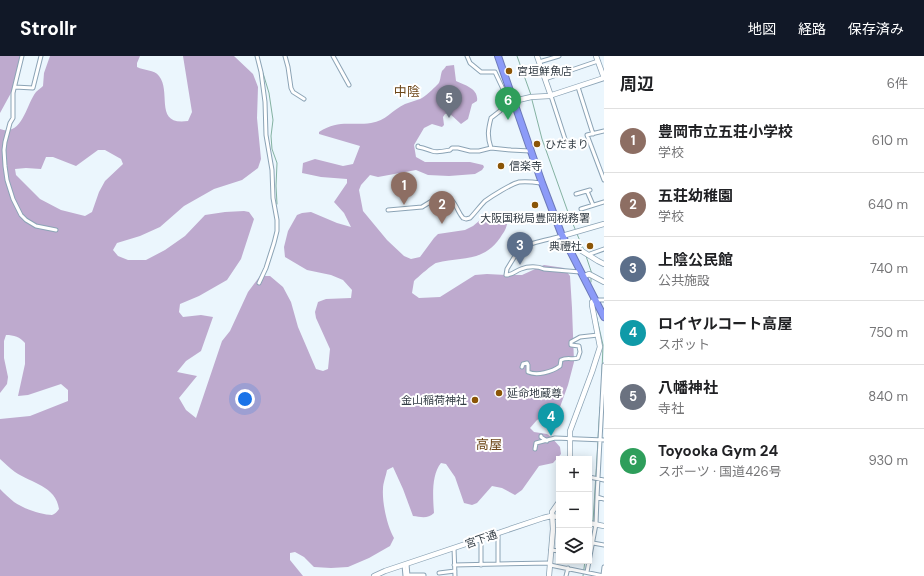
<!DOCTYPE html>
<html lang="ja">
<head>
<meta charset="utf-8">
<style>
  body { margin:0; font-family:"DM Sans","Noto Sans JP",sans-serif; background:#f2f2f2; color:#202124 }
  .controls { position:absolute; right:12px; bottom:12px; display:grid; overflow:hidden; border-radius:0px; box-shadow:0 2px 10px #0003 }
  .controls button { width:36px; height:36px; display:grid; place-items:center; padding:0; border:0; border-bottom:1px solid #e0e0e0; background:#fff; color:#202124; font:20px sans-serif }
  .you { position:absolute; left:245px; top:343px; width:14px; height:14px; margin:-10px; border:3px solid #fff; border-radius:50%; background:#1a73e8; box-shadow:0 0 0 6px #1a73e833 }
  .badge { display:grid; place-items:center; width:26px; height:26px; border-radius:50%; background:#111827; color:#fff; font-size:13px; font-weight:700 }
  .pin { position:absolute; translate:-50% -33px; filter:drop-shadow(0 1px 2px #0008) }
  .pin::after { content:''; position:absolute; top:21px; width:14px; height:12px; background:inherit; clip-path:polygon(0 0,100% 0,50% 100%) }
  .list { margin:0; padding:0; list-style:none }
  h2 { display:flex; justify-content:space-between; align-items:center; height:52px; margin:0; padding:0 16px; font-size:17px }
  h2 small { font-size:13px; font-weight:400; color:#757577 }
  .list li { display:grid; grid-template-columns:26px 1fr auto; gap:12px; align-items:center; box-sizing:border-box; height:64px; padding:0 16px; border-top:1px solid #e0e0e0 }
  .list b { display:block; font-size:15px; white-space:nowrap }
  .list p { margin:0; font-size:13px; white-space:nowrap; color:#757577 }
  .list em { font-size:13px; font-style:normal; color:#757577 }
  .icon { flex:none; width:22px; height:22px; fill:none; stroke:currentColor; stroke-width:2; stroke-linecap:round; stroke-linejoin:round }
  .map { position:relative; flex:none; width:604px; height:520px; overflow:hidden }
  header { display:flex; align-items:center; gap:24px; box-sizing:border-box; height:56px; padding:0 20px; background:#111827; color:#fff }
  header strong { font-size:19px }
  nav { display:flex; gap:22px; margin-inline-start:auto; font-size:14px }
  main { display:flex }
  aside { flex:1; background:#fff }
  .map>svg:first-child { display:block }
  .forest { fill:#beaace; fill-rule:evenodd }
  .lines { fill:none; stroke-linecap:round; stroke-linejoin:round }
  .stream { stroke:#84b2a2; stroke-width:1 }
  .street-casing { stroke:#8ba3b5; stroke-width:5 }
  .secondary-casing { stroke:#8ba3b5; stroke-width:6 }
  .highway-casing { stroke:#6d7ab9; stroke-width:8 }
  .street { stroke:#fff; stroke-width:3 }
  .secondary { stroke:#fff; stroke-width:4.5 }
  .highway { stroke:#8c9bf8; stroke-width:6 }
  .poi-dot { fill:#8b5506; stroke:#fff; stroke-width:1.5 }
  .labels { text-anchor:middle; stroke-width:4; stroke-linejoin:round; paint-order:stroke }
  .poi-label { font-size:11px; fill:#333d45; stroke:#fff; text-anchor:start }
  .street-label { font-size:11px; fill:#333d45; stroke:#fff }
  .quarter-label { font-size:13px; fill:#6c4618; stroke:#fff }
</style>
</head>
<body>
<header>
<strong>Strollr</strong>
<nav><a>地図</a><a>経路</a><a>保存済み</a></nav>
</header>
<main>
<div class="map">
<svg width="604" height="520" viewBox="0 0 604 520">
  <rect width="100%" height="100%" fill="#ebf6fd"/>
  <path class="forest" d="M0,0H23L17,26L0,57Z
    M50,0H140L137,7V11C144,15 154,13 159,20C172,36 153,70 188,65L192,56L183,0H234L253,18L258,31L257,62L261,103L258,112L242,124L214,133L184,150L160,171L140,180L117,187L113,194L118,200L128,204H146L165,194L185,180L205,159L225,156L244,155L249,156L254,163L241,203L227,224L199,240L180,248L179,256L183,261L201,259L213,261L201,295L186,305L177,316L197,320L179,342L186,354L196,362L222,285L230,275L248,236L260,220H270L283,231L291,246L298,271L316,313L323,315L328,313L330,293L316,262L315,256L318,246L326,243L351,242L352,234L343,224L331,219L307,214L285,201L284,191L288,175L297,159L302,157L311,156L337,167L351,171L344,157L334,146L347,127V123L321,121L302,117L303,107L315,103L343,110L353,108L360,90L319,78V76C339,63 350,70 371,67C386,65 392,54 405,48C410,46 415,45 420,43C425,41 433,33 437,29C441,26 440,20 442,15C443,14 446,11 446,10L454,9L456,25C465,29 479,33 477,45L472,48L468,63L461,68L449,57L445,58L443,61L444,69L442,71L432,68L424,72L414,89L416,101L425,106H470L483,109L484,111L482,114L475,118L449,120L428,119L416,114L378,121L370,119L361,129L359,134L363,155L387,184L404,200L411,203L420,201L434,182L438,178L465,174L473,170L479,165L488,163L494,165H505L507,168C506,174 503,177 500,182C482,207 462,200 436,207C433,208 418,221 414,225L412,237L419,242L440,241L475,219L487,218L506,219H522L544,209L564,212L570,220L572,252L574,306L568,329L560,351L537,364L530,372L534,376L547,378L552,382L560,391L561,398L553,407L539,410L522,434L515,439L502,432L492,430L477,447L472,449L464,447L455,421L446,408L441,407C431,419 433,442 434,457C428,463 421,461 413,460L403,433L393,411L387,414C386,420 383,427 383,433C382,446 387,470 394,482L390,490L369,502L348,511L331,512L314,511L304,501L295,496L290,497V504L303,520H0V433C4,437 9,442 14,446C22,452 42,459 52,459C55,458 57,456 59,453C56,430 31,427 15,416C9,412 5,407 0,403V363L30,360L68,345V334L61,328L28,339L18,340L25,308V287C20,281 14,279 6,279L4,285V302L8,321L7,328L0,337V73C22,81 26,49 36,36C38,34 41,32 43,30L44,17ZM98,94H105L121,103L123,108L105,125L99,136L92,156L85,160L61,154L40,143L16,119L15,113L26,112L41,113L46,101H53L76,110Z"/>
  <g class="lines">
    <path class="stream" d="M517,0L531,39
      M263,17L269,37L273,64L271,80L272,93L277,107L276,130L277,148
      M532,44L542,83L569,159L576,175
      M577,178L584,194
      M586,200L592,218
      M591,226V221
      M596,258L603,289L601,340
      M598,382L600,351
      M593,466L598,385
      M589,484L592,469
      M583,520L585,505"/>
    <defs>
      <path id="street" d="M22,0L13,37V62L10,67L5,86L4,94L5,110L7,124L13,143L21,159L26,164L36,170L56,174
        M257,0L261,16L265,46L266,79L272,114L273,142L277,164V175L274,187L266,212L259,227
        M285,0L288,11L291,32L293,36L304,43
        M333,0L349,29
        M467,0L470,7L481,16H495L503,33V48L502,52L500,55L491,62C488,74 487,80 491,92
        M539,6L559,0
        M545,23L598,5
        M15,31L33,32L41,0
        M578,31L593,78
        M551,40L565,83
        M502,52L517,53
        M604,75L587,79L604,124
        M418,90V91C425,92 426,93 432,95C437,97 445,95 450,94L452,92H458L470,95H479L491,92L511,94L530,95
        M587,135L593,149
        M576,138L590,134
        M581,153L604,146
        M388,154L422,151L435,143L444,140C456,143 456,154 463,162L466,163L470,162C475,157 480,150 485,145C492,140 511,128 519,126C526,125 534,126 541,127
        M562,180C548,184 529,186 518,195L507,213L506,219C513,219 515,215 521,213C528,210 538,210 544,213L580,216
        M589,199L590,198L604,193
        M595,244H604
        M604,309L597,441L604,443
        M522,311L523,308L527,307L528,309V316C537,320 552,316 560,310L561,304C567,301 573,304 578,302L580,296L579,290L571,289V286L580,281L598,279
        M541,380V381L547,385
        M535,393L536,387L555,382L604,384
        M589,421L604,424
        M481,483V509
        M593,487L604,489
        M454,492L455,520
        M551,494L559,495
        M407,508L408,520
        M498,508L550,507
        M404,509L405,520
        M454,509L498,508V477
        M550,509L604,520
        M587,516L596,468L597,441
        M439,517L455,515
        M408,519H424V520
        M603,519L604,511
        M566,520L568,512"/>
      <path id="secondary" d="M537,0L551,40
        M596,0L604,22
        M514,45L531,41L549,40L604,22
        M562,180L604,168
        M569,193L574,192H577L598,205L604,208
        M583,221L589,218L604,226
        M570,403V375L592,316L600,291L592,249V246L595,244
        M589,467L604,470
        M374,520L385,515L543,462L551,460L559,461
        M549,520L553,473L552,456L559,446"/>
      <path id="highway" d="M498,0L542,127L561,177L604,261"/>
    </defs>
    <use href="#street" class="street-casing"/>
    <use href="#secondary" class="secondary-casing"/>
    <use href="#highway" class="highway-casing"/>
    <use href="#street" class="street"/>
    <use href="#secondary" class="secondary"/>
    <use href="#highway" class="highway"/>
  </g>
  <g class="poi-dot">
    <circle cx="509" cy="15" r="4"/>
    <circle cx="537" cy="88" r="4"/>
    <circle cx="501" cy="110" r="4"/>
    <circle cx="535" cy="149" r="4"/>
    <circle cx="590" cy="190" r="4"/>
    <circle cx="499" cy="337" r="4"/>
    <circle cx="475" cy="344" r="4"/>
  </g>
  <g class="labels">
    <g class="poi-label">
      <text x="517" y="19">宮垣鮮魚店</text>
      <text x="545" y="92">ひだまり</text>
      <text x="509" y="114">信楽寺</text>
      <text x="535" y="166" text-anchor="middle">大阪国税局豊岡税務署</text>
      <text x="582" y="194" text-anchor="end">典禮社</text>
      <text x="507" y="341">延命地蔵尊</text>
      <text x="467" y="348" text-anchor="end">金山稲荷神社</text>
    </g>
    <g class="street-label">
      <text transform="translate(481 483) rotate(-19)" y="4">宮下通</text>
    </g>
    <g class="quarter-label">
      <text x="407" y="40">中陰</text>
      <text x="489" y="393">高屋</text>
    </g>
  </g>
</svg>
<div class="controls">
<button>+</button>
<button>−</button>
<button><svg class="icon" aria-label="layers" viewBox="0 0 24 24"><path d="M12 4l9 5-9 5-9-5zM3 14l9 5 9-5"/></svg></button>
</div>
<div class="you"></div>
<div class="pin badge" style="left:404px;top:149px;background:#8d6e63">1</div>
<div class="pin badge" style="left:442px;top:168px;background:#8d6e63">2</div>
<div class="pin badge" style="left:520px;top:209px;background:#5c6f8a">3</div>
<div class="pin badge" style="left:551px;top:380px;background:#0f9aa8">4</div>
<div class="pin badge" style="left:449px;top:62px;background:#6b7280">5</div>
<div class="pin badge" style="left:508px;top:64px;background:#2e9e5b">6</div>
</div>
<aside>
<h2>周辺<small>6件</small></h2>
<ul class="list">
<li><span class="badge" style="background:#8d6e63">1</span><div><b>豊岡市立五荘小学校</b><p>学校</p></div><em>610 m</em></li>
<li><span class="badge" style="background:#8d6e63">2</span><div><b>五荘幼稚園</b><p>学校</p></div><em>640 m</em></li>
<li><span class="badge" style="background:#5c6f8a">3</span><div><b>上陰公民館</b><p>公共施設</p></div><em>740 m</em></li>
<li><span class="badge" style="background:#0f9aa8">4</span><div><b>ロイヤルコート高屋</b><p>スポット</p></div><em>750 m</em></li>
<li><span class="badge" style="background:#6b7280">5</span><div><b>八幡神社</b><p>寺社</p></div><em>840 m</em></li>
<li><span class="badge" style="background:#2e9e5b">6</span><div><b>Toyooka Gym 24</b><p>スポーツ · 国道426号</p></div><em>930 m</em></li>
</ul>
</aside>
</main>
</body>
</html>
